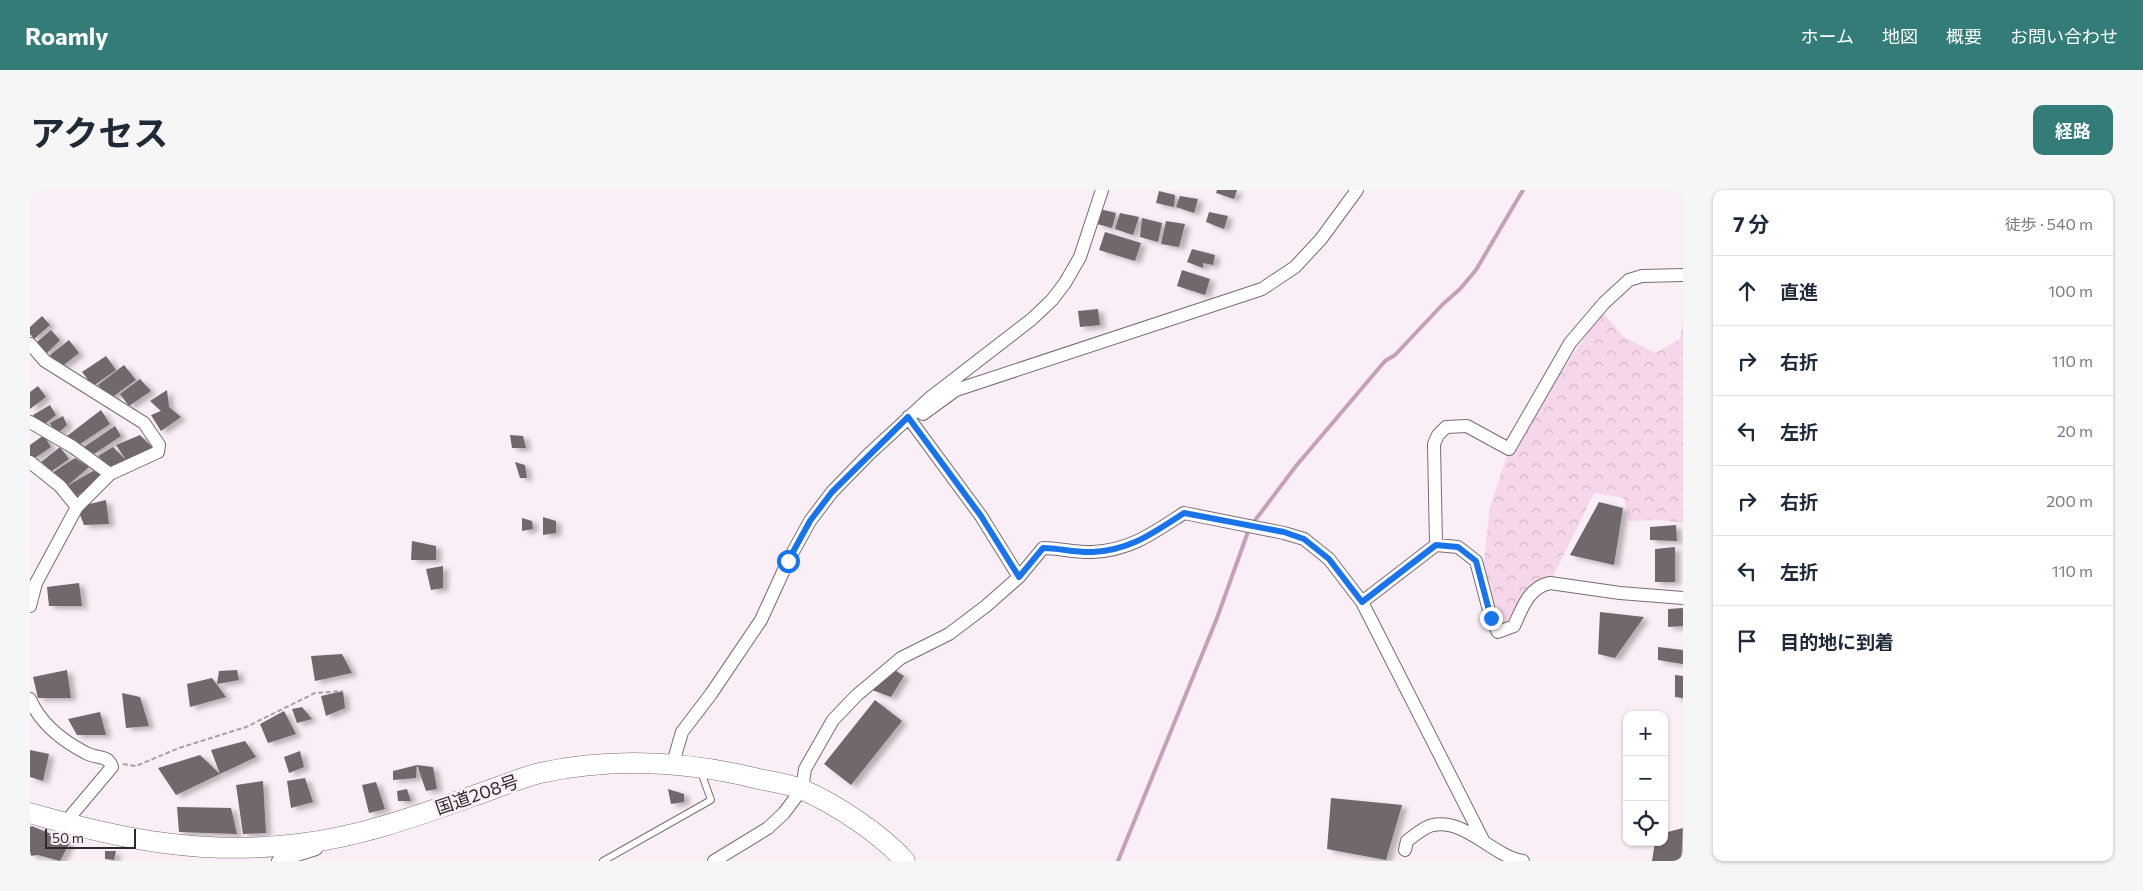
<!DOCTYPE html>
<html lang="ja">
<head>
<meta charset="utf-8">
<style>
  body { margin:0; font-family:Commissioner,"Noto Sans JP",sans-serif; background:#f6f6f7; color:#1f2937 }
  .controls { position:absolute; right:15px; bottom:15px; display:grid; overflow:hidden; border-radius:10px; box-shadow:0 1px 4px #0004 }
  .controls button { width:45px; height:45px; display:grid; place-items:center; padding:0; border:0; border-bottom:1px solid #e0e1e3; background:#fff; color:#1f2937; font:25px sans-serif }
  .scale { position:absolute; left:15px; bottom:12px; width:91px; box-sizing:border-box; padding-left:5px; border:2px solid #2e2a2c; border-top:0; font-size:14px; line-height:18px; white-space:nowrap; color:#2e2a2c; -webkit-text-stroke:4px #faeff6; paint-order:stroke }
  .stop { position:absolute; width:15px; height:15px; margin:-11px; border:4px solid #1a73e8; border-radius:50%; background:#fff }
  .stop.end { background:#1a73e8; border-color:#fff; box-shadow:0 1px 5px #0008 }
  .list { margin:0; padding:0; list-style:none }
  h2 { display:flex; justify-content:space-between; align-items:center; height:65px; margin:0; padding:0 20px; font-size:21px }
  h2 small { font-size:16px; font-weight:400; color:#747a83 }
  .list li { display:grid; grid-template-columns:32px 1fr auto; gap:15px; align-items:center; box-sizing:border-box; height:70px; padding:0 20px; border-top:1px solid #e0e1e3 }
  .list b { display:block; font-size:19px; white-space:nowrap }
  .list em { font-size:16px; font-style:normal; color:#747a83 }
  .icon { flex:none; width:28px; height:28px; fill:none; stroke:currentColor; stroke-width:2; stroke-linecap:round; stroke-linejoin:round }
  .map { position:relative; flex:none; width:1653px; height:671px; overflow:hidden; border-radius:10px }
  header { display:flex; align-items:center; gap:30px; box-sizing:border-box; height:70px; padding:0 25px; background:#337c77; color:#fff }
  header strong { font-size:24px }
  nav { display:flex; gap:28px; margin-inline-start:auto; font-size:18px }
  .intro { display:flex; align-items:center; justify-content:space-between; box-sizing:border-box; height:120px; padding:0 30px }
  h1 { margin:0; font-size:35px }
  .button { padding:12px 22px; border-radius:10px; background:#337c77; color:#fff; font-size:18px; font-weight:700 }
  main { display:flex; gap:30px; padding:0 30px }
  aside { flex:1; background:#fff; border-radius:10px; box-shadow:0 1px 4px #0004 }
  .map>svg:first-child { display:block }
  .forest { fill:url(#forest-crowns) }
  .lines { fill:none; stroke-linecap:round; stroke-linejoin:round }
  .stream { stroke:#c6a0b8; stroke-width:4 }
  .building { fill:#70676d; filter:url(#shadow) }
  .service-casing { stroke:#766d73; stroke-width:8 }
  .minor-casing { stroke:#766d73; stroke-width:14 }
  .trunk-casing { stroke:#766d73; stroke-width:21 }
  .path { stroke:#a9a1a6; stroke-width:2; stroke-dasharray:5 2.5; stroke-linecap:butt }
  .service { stroke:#fff; stroke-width:6 }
  .minor { stroke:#fff; stroke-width:12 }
  .trunk { stroke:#fff; stroke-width:20 }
  .route { stroke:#1a73e8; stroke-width:6 }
  .labels { text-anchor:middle; stroke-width:5; stroke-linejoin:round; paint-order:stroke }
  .street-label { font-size:18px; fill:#2e2a2c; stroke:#faeff6 }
</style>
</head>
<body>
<header>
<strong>Roamly</strong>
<nav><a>ホーム</a><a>地図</a><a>概要</a><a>お問い合わせ</a></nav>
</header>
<div class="intro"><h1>アクセス</h1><a class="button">経路</a></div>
<main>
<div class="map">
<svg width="1653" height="671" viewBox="0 0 1653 671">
  <defs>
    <pattern id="forest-crowns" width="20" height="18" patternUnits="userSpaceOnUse" patternTransform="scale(1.25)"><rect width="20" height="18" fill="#f6d6ea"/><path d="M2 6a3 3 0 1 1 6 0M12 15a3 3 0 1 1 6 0" fill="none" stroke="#d3b8c9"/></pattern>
    <filter id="shadow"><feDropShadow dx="5.5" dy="3" stdDeviation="2.5" flood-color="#0004"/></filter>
  </defs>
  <rect width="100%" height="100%" fill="#faeff6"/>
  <path class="forest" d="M1572,122L1594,147L1625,163L1650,149L1653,130V333L1627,330L1599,331L1594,308L1564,303L1520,393L1476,439L1452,387L1460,317L1479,259Z"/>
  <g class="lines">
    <path class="stream" d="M1223,333L1266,276L1355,171L1365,165L1413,114L1430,99L1446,80L1493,0
      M1088,671L1187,428L1219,339"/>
  </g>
  <path class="building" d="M1187,0H1207L1204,9L1186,3Z
    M1129,1L1145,5L1144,17L1126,13Z
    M1150,6L1168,9L1164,23L1146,17Z
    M1070,19L1086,23L1082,38L1067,34Z
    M1179,22L1198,26L1194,39L1176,32Z
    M1090,23L1109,27L1103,45L1085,39Z
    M1112,28L1132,33L1128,52L1110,47Z
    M1136,31L1155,34L1149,57L1131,54Z
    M1075,42L1111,53L1105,71L1069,60Z
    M1162,59L1185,65L1183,75L1173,73V78L1157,72Z
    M1152,80L1180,89L1175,105L1147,96Z
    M1068,119L1070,135L1050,137L1048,121Z
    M12,126L20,135L4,149L0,144V137Z
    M21,140L30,150L16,164L6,153Z
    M39,150L49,163L30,178L20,165Z
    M76,166L86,180L63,196L52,182Z
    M94,175L106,190L81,208L68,195Z
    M110,189L121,201L99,216L90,204Z
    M8,196L16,207L0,219V202Z
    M137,200L139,217L151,227L131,241L121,225L131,221L120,211Z
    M20,215L26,225L12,236L3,231V225Z
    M71,220L80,234L47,256L37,246Z
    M33,226L37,235L26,245L20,233Z
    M85,236L91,246L64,264L54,257Z
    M14,245L21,257L2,270L0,268V255Z
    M110,245L124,259L96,270L86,255Z
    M480,245L493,246L496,258H482Z
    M30,257L39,269L22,281L11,272Z
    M83,257L96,270L82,279L68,266Z
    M45,268L59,277L37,296L63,281L74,284L45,308L22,283Z
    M485,272L495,275L497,288H490Z
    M76,310L79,334L54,335L47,317Z
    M1569,312L1593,318L1584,375L1540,365Z
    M513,327L526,331V343L513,345Z
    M492,328L502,331L503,339L492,341Z
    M1646,335L1647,351L1620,350V337Z
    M382,351L406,356V370H381Z
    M1645,357V392H1625V359Z
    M413,376V398L401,400L396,379Z
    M49,393L52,416H19L17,397Z
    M1653,418V436L1638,437V419Z
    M1570,422L1614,427L1585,468L1568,464Z
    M1628,457L1653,460V474L1628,470Z
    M312,464L322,483L285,491L281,466Z
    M860,477L874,486L861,507L842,500Z
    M37,480L41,508H8L3,487Z
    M207,480L209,490L187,494L189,481Z
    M1645,485L1653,486V508L1645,507Z
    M182,488L196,507L160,517L157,494Z
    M313,501L315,518L296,526L291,506Z
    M92,503L110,507L119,536L96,538Z
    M845,510L872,531L821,595L794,574Z
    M272,517L282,529L267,533L262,519Z
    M254,521L266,544L238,553L230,534Z
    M70,522L76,545H47L38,529Z
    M215,551L226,567L190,584L181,560Z
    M0,560L19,564L13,591L0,587Z
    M270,561L274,577L259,583L254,567Z
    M170,565L190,584L146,605L128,578Z
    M387,575L403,577L407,599L396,601L387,575L386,588L363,590V581Z
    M275,588L283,612L261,618L257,591Z
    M233,591L236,643L213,644L206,595Z
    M346,592L355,619L339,623L332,595Z
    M377,599L381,611H368L367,601Z
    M638,599L654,604V612L641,614Z
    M1301,608L1372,615L1356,670L1297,659Z
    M147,617L201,618L207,644L149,642Z
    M2,636L40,652L30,671L8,665L0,666V637Z
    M1653,638L1651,671H1622L1625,652H1634V643Z
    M75,661H86L84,670L75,669Z"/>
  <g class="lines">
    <defs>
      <path id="service" d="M573,671L681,610L671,582"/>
      <path id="minor" d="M0,154L15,171L114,233L129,255L128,262L80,284L47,317L6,393L0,416
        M893,224L926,200L1232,99L1265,77L1291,49L1327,0
        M878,227L951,326L989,387
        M0,232L43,257L80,284
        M0,272L30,296L47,317
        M1406,355L1404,254L1408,245L1416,237L1437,236L1479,259L1540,153L1574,113L1599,90L1612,86L1653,85
        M1332,412L1406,355L1428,357L1446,371L1461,428L1468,442L1484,436C1492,418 1499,397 1520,393L1590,403L1653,408
        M0,509C10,533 33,551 56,563C66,569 78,564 82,577L39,628L38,634
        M643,573L652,542L681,504L731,430L758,371L780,331L802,302L838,265L901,207L1002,129L1022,110L1035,93L1050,67L1072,0
        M1375,660L1377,651C1384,646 1395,636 1403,635C1437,629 1462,666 1493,671
        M248,671L286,659
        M684,671L738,638L754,623L772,599L775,579L803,530L827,505L871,468L919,444L956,416L989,387L1013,358C1029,358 1046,363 1063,362C1101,360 1123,343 1154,323L1254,343L1274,349L1299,369L1332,412L1454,652"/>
      <path id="trunk" d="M0,623C90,649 174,666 268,654C330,647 390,625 449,604C469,597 490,588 510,583C584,567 656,571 729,589C743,592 760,594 773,600C806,614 852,645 875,671"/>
    </defs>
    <use href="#service" class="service-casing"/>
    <use href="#minor" class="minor-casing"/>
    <use href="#trunk" class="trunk-casing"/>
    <path class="path" d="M93,574L106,576L149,558L216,537L285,503L313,501"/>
    <use href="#service" class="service"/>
    <use href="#minor" class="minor"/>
    <use href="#trunk" class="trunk"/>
  </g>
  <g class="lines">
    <path class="route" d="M758,371L780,331L802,302L878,227L951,326L989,387L1013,358C1029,358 1046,363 1063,362C1101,360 1123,343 1154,323L1254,342L1274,349L1299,369L1332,412L1406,355L1428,357L1446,371L1461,428"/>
  </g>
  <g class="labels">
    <g class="street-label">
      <text transform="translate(447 605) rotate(-19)" y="6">国道208号</text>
    </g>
  </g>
</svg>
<div class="controls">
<button>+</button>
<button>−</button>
<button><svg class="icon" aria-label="locate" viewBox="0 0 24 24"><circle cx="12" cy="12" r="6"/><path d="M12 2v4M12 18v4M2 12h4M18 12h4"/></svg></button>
</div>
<div class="scale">50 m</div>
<div class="stop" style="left:758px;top:371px"></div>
<div class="stop end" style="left:1461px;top:428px"></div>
</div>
<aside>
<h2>7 分<small>徒歩 · 540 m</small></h2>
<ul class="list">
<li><svg class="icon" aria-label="ahead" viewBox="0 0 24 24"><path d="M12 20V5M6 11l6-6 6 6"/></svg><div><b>直進</b></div><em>100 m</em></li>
<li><svg class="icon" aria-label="right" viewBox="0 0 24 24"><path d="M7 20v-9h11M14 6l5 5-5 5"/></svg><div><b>右折</b></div><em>110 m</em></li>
<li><svg class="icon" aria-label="left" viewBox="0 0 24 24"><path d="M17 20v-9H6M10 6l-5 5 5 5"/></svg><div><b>左折</b></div><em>20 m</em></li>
<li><svg class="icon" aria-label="right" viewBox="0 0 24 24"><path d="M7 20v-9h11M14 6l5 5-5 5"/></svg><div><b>右折</b></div><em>200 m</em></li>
<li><svg class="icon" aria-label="left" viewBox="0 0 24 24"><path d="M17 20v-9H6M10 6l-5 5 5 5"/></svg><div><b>左折</b></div><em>110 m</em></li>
<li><svg class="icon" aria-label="arrive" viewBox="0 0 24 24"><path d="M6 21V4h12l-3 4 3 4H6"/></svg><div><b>目的地に到着</b></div></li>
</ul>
</aside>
</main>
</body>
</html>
